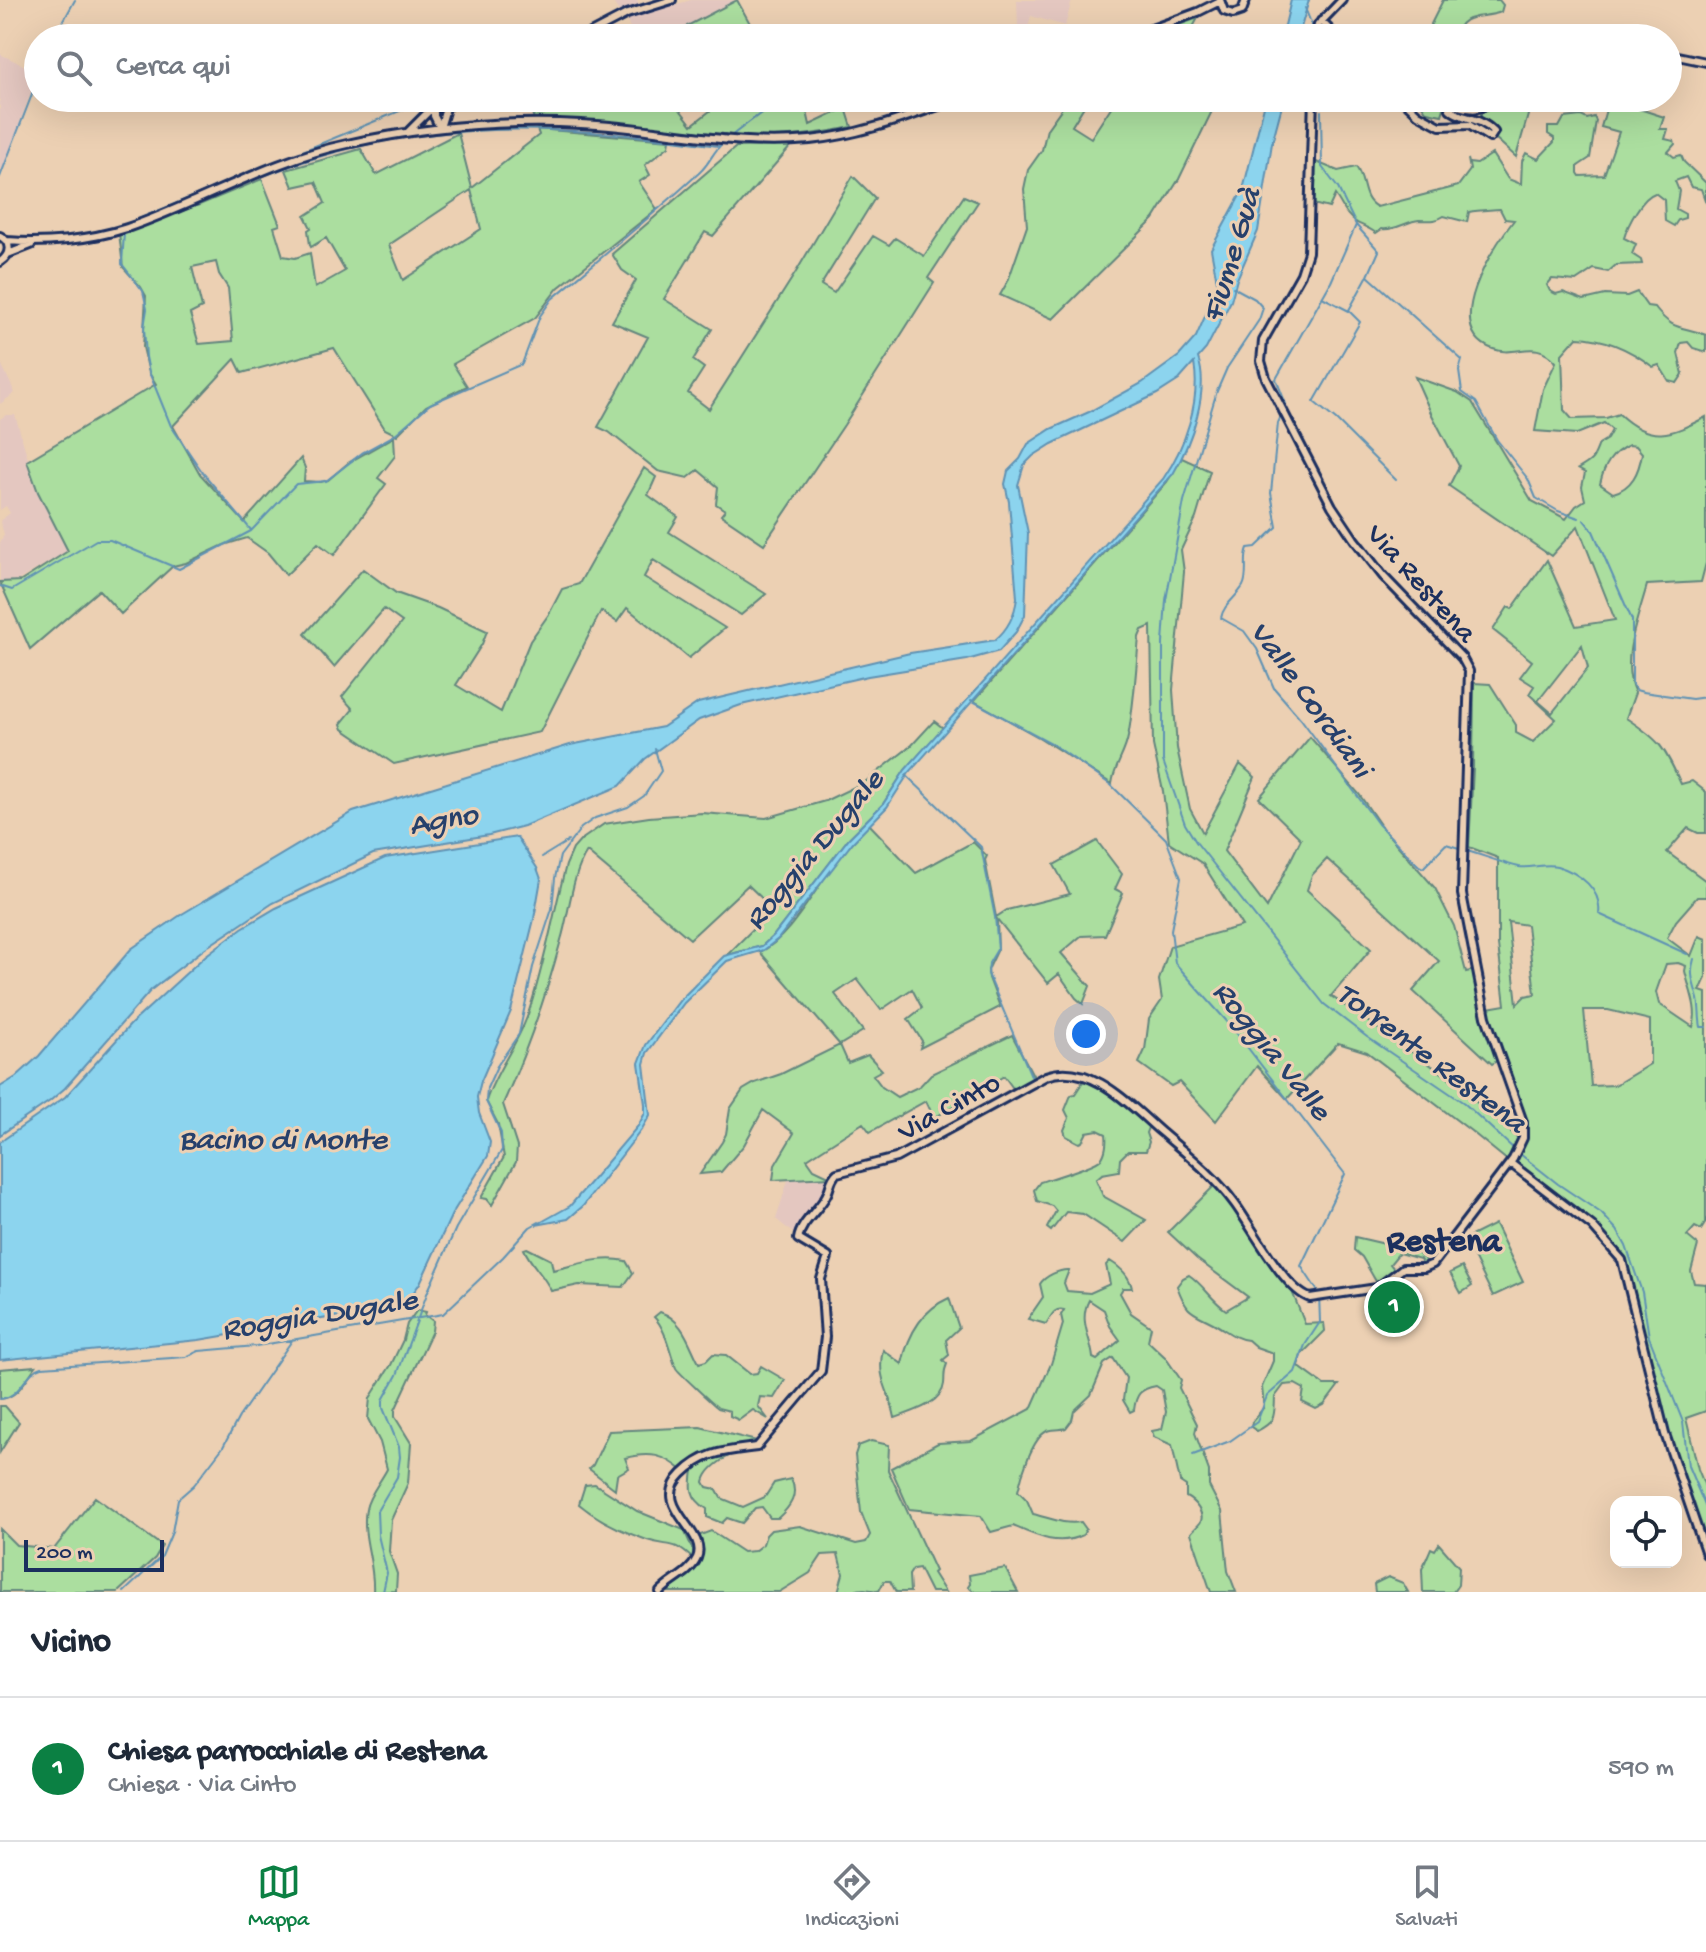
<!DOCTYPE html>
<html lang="it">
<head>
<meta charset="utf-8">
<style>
  body { margin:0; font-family:"Gochi Hand",sans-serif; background:#f2f2f3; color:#1f2937 }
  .controls { position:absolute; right:24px; bottom:24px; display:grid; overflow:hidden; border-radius:16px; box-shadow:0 8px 32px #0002 }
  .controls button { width:72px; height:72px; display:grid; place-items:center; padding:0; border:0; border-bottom:2px solid #e0e1e3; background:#fff; color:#1f2937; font:40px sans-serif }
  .scale { position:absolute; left:24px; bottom:20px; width:140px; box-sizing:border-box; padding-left:8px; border:4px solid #1b2f5e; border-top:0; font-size:22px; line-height:28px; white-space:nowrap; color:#1b2f5e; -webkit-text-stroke:6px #ecd0b3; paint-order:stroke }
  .you { position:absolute; left:1086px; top:1034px; width:28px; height:28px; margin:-20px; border:6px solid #fff; border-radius:50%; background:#1a73e8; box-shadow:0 0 0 12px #1a73e833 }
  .badge { display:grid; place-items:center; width:52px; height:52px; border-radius:50%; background:#0b8043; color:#fff; font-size:26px; font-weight:700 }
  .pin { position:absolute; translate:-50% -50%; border:4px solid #fff; box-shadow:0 2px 8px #0006 }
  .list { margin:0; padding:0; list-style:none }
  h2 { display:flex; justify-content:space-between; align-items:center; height:104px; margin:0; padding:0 32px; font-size:34px }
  h2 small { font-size:26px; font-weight:400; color:#747a83 }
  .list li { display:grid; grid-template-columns:52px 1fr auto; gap:24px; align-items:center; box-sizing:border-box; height:144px; padding:0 32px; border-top:2px solid #e0e1e3 }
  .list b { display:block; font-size:30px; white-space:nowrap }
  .list p { margin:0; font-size:26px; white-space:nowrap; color:#747a83 }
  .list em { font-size:26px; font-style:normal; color:#747a83 }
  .icon { flex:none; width:44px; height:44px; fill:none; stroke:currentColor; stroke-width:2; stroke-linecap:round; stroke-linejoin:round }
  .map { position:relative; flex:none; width:1706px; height:1592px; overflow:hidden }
  .search { position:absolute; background:#fff; box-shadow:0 8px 32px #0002; left:24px; right:24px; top:24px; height:88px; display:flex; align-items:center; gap:20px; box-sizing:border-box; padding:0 28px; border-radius:44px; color:#747a83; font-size:30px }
  .sheet { height:248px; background:#fff }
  nav { display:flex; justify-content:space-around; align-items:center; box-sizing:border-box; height:112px; border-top:2px solid #e0e1e3; background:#fff; font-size:22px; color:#747a83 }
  nav a { display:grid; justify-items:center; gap:4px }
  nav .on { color:#0b8043 }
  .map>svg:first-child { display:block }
  .built { fill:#e4c7c0 }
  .green { fill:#abde9f; stroke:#63867e; stroke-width:2; fill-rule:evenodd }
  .water { fill:#8cd4ee; stroke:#5f92b4; stroke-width:2 }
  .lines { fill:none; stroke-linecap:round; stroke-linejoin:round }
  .stream { stroke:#5f92b4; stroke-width:2 }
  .secondary-casing { stroke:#1b2f5e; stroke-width:12 }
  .secondary { stroke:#ecd0b3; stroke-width:6 }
  .labels { text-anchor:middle; stroke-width:6; stroke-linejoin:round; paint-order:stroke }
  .street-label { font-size:30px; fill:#1b2f5e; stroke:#ecd0b3 }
  .water-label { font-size:32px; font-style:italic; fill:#26406c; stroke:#ecd0b3 }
  .quarter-label { font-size:34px; font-weight:bold; fill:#1b2f5e; stroke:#ecd0b3 }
</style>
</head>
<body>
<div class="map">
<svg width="1706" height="1592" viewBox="0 0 1706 1592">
  <rect width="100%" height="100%" fill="#ecd0b3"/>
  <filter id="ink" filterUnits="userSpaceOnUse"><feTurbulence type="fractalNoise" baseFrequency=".0125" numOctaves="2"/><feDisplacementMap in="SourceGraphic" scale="16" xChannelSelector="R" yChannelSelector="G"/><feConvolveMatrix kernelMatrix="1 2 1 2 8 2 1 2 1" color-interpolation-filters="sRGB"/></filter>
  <g filter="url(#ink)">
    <path class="built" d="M611,0H637L640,6L621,14Z
      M691,0H737L665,38H635L626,19Z
      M1017,0H1072L1065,26L1031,16L1027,32L1018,29Z
      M0,54L38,72L0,179Z
      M0,361L15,393L0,404Z
      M6,415H15L36,486L68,551L15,582H0V543L4,534L0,521L10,513L6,506L0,510V419Z
      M809,1176L831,1177L830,1194L802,1231L800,1239L776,1219L789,1177Z"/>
    <path class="green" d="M737,0L758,38H691L687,26Z
      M1443,0H1499L1503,5L1501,12C1481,20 1461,10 1455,38H1427L1429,28Z
      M1198,18L1187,38H1143Z
      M544,98H671L692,125L715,107L712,98H804L810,125L846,108L852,127C748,151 639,127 534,119L531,110Z
      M1069,98H1089L1072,126L1091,138L1117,98H1197L1214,107L1179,179L1154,219L1053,319L1000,295L1008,281L1027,226L1024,189L1028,170L1042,150L1047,129Z
      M1417,98H1453L1445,105L1442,115L1427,112Z
      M1609,99L1664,117L1660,129H1668L1665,139L1674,141L1675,144L1668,152L1674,157L1681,155L1684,162L1706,183V203L1701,189L1691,187L1686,177L1675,181L1679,191L1676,209L1685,214V218L1678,220L1674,226L1665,221L1664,200L1655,193C1642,197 1628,224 1624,238L1636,244L1632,254L1641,260L1642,264L1616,265L1608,272L1594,269L1576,281L1552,279L1547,285L1550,291L1556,294L1563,292L1584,300L1605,295L1627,296L1637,292L1647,306L1654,307C1674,332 1680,325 1706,335V352L1693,348L1688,342L1681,343L1678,353L1683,374L1677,383L1669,381L1659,365L1653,367C1631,350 1605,338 1577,337L1562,354L1564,410L1572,419L1606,418L1619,414C1651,444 1671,435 1706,417V563L1701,582L1647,585C1639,616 1619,661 1635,693L1626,718C1661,741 1664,747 1681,784L1692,781L1706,792V833H1698L1688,828L1667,852L1706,881V897H1697L1676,921L1667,938L1691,956L1699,936L1706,939V978L1700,991L1706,993V1222L1701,1230L1695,1227L1687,1236L1698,1245L1691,1271L1694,1283L1706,1284V1411L1686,1418L1698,1469L1706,1489V1555L1681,1492L1658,1420L1623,1270L1604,1239L1471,1131L1367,1052L1338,1043L1287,1099L1257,1066L1216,1121L1179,1082L1171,1086L1139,1063L1145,1050L1149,1019L1162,1000L1159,980L1170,946L1242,926L1203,864L1169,842L1163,791L1153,745L1151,626L1142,630L1139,637C1136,670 1134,705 1128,737C1125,754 1114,767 1112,784L1040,738L974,701L1167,482L1182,458L1210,471L1196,518L1181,550L1184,572L1173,690L1177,748L1190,809L1203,833L1240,764L1255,777L1224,851L1267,908L1301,839L1259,798L1310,737L1359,794L1383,829L1435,888L1454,926L1466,972L1475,970L1482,1009L1505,1005L1498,945V858L1469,847L1473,768L1474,683L1490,684L1516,725V733L1533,742L1556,719L1529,694L1534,686L1520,677L1532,661L1493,630L1508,607L1512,609L1547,560L1576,626L1615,620L1578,526L1551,556L1449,486L1459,466L1431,413L1415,377L1457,392L1472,402L1532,501L1566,519L1576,506L1585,500L1582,487L1585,473L1578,469C1594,460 1593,459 1599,444L1607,439L1612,430L1604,423L1577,434L1535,431L1543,389L1556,362C1535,337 1517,358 1493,349C1439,329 1494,246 1514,220L1505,219L1500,209C1490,210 1479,210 1469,212L1467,222L1444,216C1435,222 1429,220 1419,220C1407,221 1395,231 1382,229L1376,233C1369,228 1364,226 1357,223C1346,217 1342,204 1335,195L1329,208L1313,204L1314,161L1338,171L1356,167C1366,180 1361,199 1377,207L1458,186L1470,170L1468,159L1469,163L1477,164L1492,154L1508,179L1521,184L1522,161L1526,153L1538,159L1554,142V138L1548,134V127H1559L1564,118L1581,116L1587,119L1594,117L1596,121L1590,158L1578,166V173L1580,176L1604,175L1619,132L1601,127ZM1629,445L1636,446L1642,453C1639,472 1632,488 1613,493L1600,484C1604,466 1611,453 1629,445ZM1582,645L1588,668L1552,713L1538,701ZM1327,859L1439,961L1413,991L1492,1064L1498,1060L1520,1127L1521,1135L1517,1137L1474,1100L1468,1091L1331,996L1371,949L1307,890L1312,875ZM1508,922L1527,925L1535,994L1525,996L1517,1004ZM1678,963L1686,966L1685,971C1689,989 1699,1009 1693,1027L1659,1004L1656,992L1666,964ZM1584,1010H1608L1650,1020V1064L1615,1085L1591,1086Z
      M1498,100L1530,108L1516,157L1493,136L1496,132L1481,117V111Z
      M537,129L670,140L669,146L645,165L650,175L639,182L657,209L558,288L535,318L453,364L467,386L426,406L397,435L385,429L334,348L242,373L235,359L173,426L200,474L244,522L301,458L305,468L304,481L321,482L328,480L348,463L394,437L395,456L378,478L386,484L334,555L318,543L286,575L268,553L247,538L224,545L186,563L173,566L121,614L99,590L30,649L0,582L21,581L68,551L38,492L27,461L156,384L149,373L143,347L146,296L141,287L123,267L119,233L199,205L262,179L280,225L274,227L283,256L295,258L310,253L315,288L345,271L326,238L311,247L310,245L308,230L311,228L305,216L325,203L316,182L293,187L286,170L361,149L376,175L458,133L472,188L539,135ZM471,190L481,229L403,280L389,245ZM216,262L219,274L228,288L233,341L199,344L190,314L202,308L192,267Z
      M791,146L713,236L705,232L664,299L712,329L693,360L704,368L688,393L709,409L796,272L853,176L875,198L821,285L834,293L873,236L889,245L895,238L924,256L964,196L978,202L928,278L934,283L844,425L764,544L721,515L725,510L716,504L718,487L698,470L688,478L658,471L609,432L598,427L648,337L612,322L636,280L622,270L612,254L736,147Z
      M644,468L656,477L648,495L678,517L669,532L766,594L741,615L653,560L644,577L725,628L689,658L627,608L617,622L601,611L540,732L394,764L343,729L341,724L353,709L342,697L402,622L384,609L334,667L305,634L363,569L396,593L438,608L487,631L482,644L456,685L501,712L530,641L549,614L562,589L579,584Z
      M934,721L943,728L905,770L883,804L849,838L774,935L762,946L727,955L773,909L748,885L690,939L587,852C572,874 569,914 561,940C546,996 527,1051 503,1104L517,1147L516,1162L492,1205L487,1199L481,1198L504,1157L498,1124L486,1101C496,1070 516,1047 527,1017C544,968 553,915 566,865L573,849L581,840L604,824L649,817L702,813L766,818L825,801L865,782L912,745Z
      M869,824L916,873L973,842L987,856L985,860L996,917L1007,910L1070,894L1054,865L1097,841L1122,874L1115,889L1123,893L1105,935L1081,936L1061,953L1090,986L1083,1004L1076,998L1059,974L1048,983L997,919L998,949L988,970L989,978L1000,1007L920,1048L922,1041L908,1019L922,1008L912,989L881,1010L857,979L835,994L863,1031L840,1045L848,1063L868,1055L882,1070L873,1075L882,1087L897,1097L920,1086L931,1074L1012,1035L1035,1079L1015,1091L1004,1076L934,1118L926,1101L870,1132L863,1123L807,1159L814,1169L831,1177L773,1180L775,1165L794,1133L763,1110L744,1145L721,1172L700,1174L722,1142L726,1134L730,1109L743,1090L755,1083L781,1074L840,1045L760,952C787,940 811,896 829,872C841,855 855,839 869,824Z
      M1084,1080L1121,1099L1149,1125L1146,1133L1149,1142L1146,1151H1128L1120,1159L1119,1171L1102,1174L1096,1179L1103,1196L1146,1220L1125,1242L1083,1214L1066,1212L1051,1231L1047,1228L1056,1211L1052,1206L1037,1201L1034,1190L1040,1182C1052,1178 1095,1166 1101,1159C1106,1153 1107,1142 1106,1134L1098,1130L1087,1132L1082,1142L1079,1143L1066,1136L1064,1130L1069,1118L1065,1110L1071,1095L1075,1094Z
      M1216,1184L1240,1216L1253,1240L1291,1289L1305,1324L1324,1323L1325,1331L1301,1355L1298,1366L1324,1385H1339L1324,1405L1316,1409L1302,1402L1304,1389L1295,1384L1284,1385L1275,1397C1274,1415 1277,1421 1257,1431L1251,1427L1252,1422L1264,1407L1262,1387L1273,1361V1353L1256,1347L1248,1340C1233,1338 1226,1330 1213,1323C1190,1311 1187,1313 1177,1286L1183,1278L1189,1275C1203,1284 1211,1300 1226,1310L1248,1297L1197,1259L1168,1232Z
      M1495,1224L1523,1282L1493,1296L1465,1239Z
      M1355,1237L1415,1251L1429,1263L1423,1265L1420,1259L1399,1253L1390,1264L1395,1270L1387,1280L1378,1285L1362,1257L1354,1250Z
      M527,1248L551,1260L553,1270C578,1265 600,1255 626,1261L633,1273L623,1287L579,1285L551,1291C544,1275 531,1265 524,1249Z
      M1110,1261C1120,1267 1129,1275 1132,1288H1123L1120,1293L1131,1313L1151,1327L1148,1341L1165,1357L1181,1380L1179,1388L1197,1424L1195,1433L1209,1471V1486L1222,1511L1228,1571L1236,1592H1211L1191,1533C1193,1530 1197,1527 1200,1523C1206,1514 1194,1501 1186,1497V1486L1180,1482L1172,1445L1154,1437L1152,1431L1162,1429L1166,1412L1162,1390L1156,1386C1140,1389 1136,1394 1134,1410L1130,1412L1123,1400L1126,1378L1113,1358L1104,1364L1091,1395L1074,1411L1072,1420L1066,1428C1060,1430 1052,1429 1047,1431C1032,1438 1021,1477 1018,1491L1027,1500L1033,1514C1050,1518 1064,1525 1081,1522L1086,1529L1083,1535C1058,1547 1036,1536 1013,1526L991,1532L981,1516L909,1509L891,1468L938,1443L971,1441L1031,1409L1051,1364L1063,1324L1061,1315L1064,1310C1054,1307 1051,1317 1046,1324L1028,1319L1043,1297L1040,1284C1045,1276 1060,1269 1069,1270L1064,1283L1067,1291L1090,1293L1110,1284L1106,1265ZM1089,1300L1104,1310L1110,1326L1120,1340L1097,1360L1093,1358C1091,1337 1078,1321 1089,1300Z
      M1462,1267L1472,1286L1461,1293L1450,1273Z
      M949,1298L959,1328L946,1340L949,1355L943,1360L947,1364C943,1372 945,1376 944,1384C942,1404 911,1412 895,1418C890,1390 876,1379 883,1350L902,1364C908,1335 922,1310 949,1298Z
      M417,1310L426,1312L425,1315L433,1321L432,1331L395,1410V1417L411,1443L408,1483L391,1520L389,1551L397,1574L396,1591L373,1592C375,1563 361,1536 366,1509C368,1496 381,1481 387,1469L380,1442L368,1419L370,1398L391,1365L403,1340L407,1324Z
      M660,1312C684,1320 689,1345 699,1363L706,1361L713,1354L726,1355L750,1374L757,1373L761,1366L785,1380L774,1398L760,1397L758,1406L768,1419L753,1410L739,1420L730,1416V1411C726,1410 722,1409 718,1408C714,1405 677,1371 676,1368C670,1353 666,1329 654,1317Z
      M36,1366C26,1379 18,1398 0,1399V1369Z
      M0,1406H5L19,1422L0,1452Z
      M700,1427L761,1442L756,1447C739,1448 707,1465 704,1482L707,1487L716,1489L721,1498L743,1507L765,1497L774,1483L791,1479C799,1495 790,1507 778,1518H770L762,1507L755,1508L742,1523L727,1518L722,1523L707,1517V1509C687,1496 691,1485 694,1464L683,1471C664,1454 650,1452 625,1458L629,1468L617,1475L615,1489L589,1469L593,1465L609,1431Z
      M871,1441L889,1445L888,1470L935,1571L933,1573L945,1592H931L919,1568L913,1569L909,1575L910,1592H896L890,1581H884L879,1591L864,1589L838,1592L843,1574L838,1554L822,1555L810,1573L779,1592H666C686,1572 709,1570 695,1537L711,1531L743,1552L754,1551L763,1544L766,1535L771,1530L800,1526L856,1544L866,1542L870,1535L861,1512L855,1455L858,1446Z
      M595,1484L637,1511L684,1530L693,1550V1559C672,1539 670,1548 647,1540C624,1532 598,1520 579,1504L585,1485Z
      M95,1497L162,1546L155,1558L118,1592H0V1529L16,1545L54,1549Z
      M1439,1544L1459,1567L1458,1585L1453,1592H1423L1422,1569L1431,1548L1435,1550Z
      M1005,1568L1018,1592H975L968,1587L970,1584L969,1575Z
      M1388,1577L1403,1583L1408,1592H1375L1374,1584Z"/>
    <path class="water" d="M1291,0H1309L1298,38H1282Z
      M1266,98H1284L1272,143L1258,231L1237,279L1231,301L1206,349L1198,358C1210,392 1191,443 1173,474L909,773L887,807L853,842L778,939L764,950L727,961L684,1003L647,1053L644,1064L650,1115L642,1129L583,1206L568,1219L536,1225L570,1206L638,1126L645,1113V1104L639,1063L646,1045L680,1000L724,956L762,946L774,935L849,838L883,804L905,770L1163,479C1185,447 1201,401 1194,363L1179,380L1157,394L1052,444L1033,456L1024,465L1018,485L1028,533L1025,615L1016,632L999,651L967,660L868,676L741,705L699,720L645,759L620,786L524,826L489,835L373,854L273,903L204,949L151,990L65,1088L50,1101L0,1135V1087L16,1077L39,1056L131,949L182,914L353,812L570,745L663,727L698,703L910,653L995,640C1008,629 1015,614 1017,598L1009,502L1005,484L1008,471L1020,459L1028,444L1051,429L1089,412L1142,383L1179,356L1196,337L1218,287L1211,249L1243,190Z
      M517,837L537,868L541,879L534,919L511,1011L481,1081L477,1097L479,1113L490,1142L488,1156L452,1214L420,1283L411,1296L401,1304L386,1308L199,1340L0,1360V1142L65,1097L131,1024L205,956L242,928L276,908L385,858Z"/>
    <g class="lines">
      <path class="stream" d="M1305,8L1311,23V38
        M54,38L75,0
        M731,136L781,98
        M0,177L31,97L38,71
        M193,205C236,186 280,168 325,155C454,118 587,127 718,146
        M131,222L431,98
        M147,224L124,233L122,264L143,291L147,309L144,327L146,357L149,372L171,426L203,473L251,530
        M1356,225L1379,251L1368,276L1462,360L1459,371L1462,392L1476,402L1497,440L1528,479L1536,498L1558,511L1579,518
        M1233,287L1255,299L1263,308L1259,320L1227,368L1217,391L1184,501L1166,600L1163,643V761L1185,824L1196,842L1324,1004L1367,1037L1464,1103L1515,1150
        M1324,298L1349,311L1360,322L1314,402L1336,420L1396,480
        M1349,310L1367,277
        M1286,404L1276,379L1331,282L1356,225L1338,188L1322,167L1321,111
        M1282,414L1278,423L1271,493L1277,527L1256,547L1248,548C1243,560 1249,575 1243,586C1236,598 1223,605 1221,618L1244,631L1257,649L1274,688L1301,719L1378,824L1419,866L1423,868L1446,844L1459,848
        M1584,520L1593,531L1632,620V684L1636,690L1643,692L1692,699L1706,697
        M0,586L12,590L96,540H110L179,569L251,531L296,484L326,481L362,453L393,436L430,404L522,364L540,316L552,299C602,257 652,216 700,172C710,163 713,151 723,143
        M971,700L1051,743L1111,785L1166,839L1181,878L1171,930L1175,963L1231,1026L1345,1174L1301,1266L1319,1293L1320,1322L1305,1345L1295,1372L1267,1396L1257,1422L1230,1441L1193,1455
        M906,775L981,847L995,917L998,948L989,963L988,974L1032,1078
        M1464,850C1482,855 1501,863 1519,867C1531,869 1544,863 1557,866C1580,873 1602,890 1599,914L1687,954
        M542,857L568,841
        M1694,959C1689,975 1694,983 1698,999C1700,1008 1699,1018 1701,1027H1706
        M1520,1154L1558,1184L1601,1213L1617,1230L1626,1246L1642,1292L1649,1337L1683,1422L1688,1466L1706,1508
        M0,1399C22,1397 24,1372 42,1367L186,1357L199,1351L256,1346L443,1314L503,1257L530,1227L539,1222
        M124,1592L162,1556L172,1532L178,1499L194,1485L223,1447L239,1417L293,1339
        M383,1592L387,1573L378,1535L377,1511L397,1477L400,1457L399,1447L383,1408V1400L397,1375L428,1291L456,1228L502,1150L501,1133L486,1101L487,1088L497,1066L519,1034L533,967L552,909L555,878L560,856L581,828L595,818L628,807L644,796L661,771L655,749"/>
      <defs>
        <path id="secondary" d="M1220,0L1224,11L1233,14L1242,11L1246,0
          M1321,21L1338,38
          M581,38L627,14L672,0
          M1127,38L1198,12L1220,1
          M1315,38L1318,25L1342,0
          M1668,54L1706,62
          M1401,98L1418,114L1440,126L1469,125L1490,138L1494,132C1478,115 1461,120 1450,109L1455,105C1471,110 1481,112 1493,98
          M434,106V116L440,128
          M440,128L449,98
          M408,132L442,98
          M0,236C12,242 11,255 0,262
          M7,241C45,244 90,240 127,228C200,203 270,160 347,144C423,127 503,120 581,124C658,127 732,148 810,140C862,135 912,115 961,98
          M8,254L31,245
          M1510,1163L1592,1226L1622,1260L1665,1434L1706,1554
          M660,1592C671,1580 690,1574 697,1558C709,1530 649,1507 682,1474C705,1451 727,1451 757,1447L821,1371L825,1337L821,1279L828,1257L798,1239C801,1222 818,1211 826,1196C831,1188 829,1180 837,1173L896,1158L1046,1076C1090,1060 1131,1106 1161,1132C1188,1155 1214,1175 1235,1204C1252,1227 1284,1289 1310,1298L1377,1288L1403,1268H1424L1433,1264L1513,1159L1523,1138V1122L1486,1017L1462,894L1469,671L1462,658L1383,576L1354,539L1332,506L1266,378L1261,361L1263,341L1301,274L1308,252L1313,98"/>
      </defs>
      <use href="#secondary" class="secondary-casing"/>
      <use href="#secondary" class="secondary"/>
    </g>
  </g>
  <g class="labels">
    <g class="street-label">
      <text transform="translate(1423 582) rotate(48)" y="10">Via Restena</text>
      <text transform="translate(948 1105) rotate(-29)" y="10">Via Cinto</text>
    </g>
    <g class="water-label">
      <text transform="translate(1229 254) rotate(-73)" y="11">Fiume Guà</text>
      <text transform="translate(1313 698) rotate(54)" y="11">Valle Cordiani</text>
      <text transform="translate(443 817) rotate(-10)" y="11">Agno</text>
      <text transform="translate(812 848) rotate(-50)" y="11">Roggia Dugale</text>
      <text transform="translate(1274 1049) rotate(51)" y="11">Roggia Valle</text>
      <text transform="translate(1433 1056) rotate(37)" y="11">Torrente Restena</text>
      <text x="283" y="1148">Bacino di Monte</text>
      <text transform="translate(319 1312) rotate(-9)" y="11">Roggia Dugale</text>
    </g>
    <g class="quarter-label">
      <text x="1444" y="1250">Restena</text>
    </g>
  </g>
</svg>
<div class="controls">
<button><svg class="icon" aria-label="locate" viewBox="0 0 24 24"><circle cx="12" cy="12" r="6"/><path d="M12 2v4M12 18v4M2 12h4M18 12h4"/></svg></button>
</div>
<div class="scale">200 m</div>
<div class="you"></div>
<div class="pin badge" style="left:1394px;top:1307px">1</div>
<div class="search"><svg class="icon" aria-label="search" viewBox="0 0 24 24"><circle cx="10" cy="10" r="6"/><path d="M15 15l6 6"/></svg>Cerca qui</div>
</div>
<section class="sheet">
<h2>Vicino<small></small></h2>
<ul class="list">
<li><span class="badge">1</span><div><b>Chiesa parrocchiale di Restena</b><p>Chiesa · Via Cinto</p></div><em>590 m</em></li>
</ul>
</section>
<nav>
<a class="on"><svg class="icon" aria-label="map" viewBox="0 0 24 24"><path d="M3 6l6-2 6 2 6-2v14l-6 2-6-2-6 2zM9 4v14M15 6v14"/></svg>Mappa</a>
<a><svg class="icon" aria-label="directions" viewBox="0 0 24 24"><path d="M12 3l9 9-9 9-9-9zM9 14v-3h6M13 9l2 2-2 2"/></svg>Indicazioni</a>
<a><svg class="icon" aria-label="saved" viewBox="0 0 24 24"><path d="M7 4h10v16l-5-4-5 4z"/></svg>Salvati</a>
</nav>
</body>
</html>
